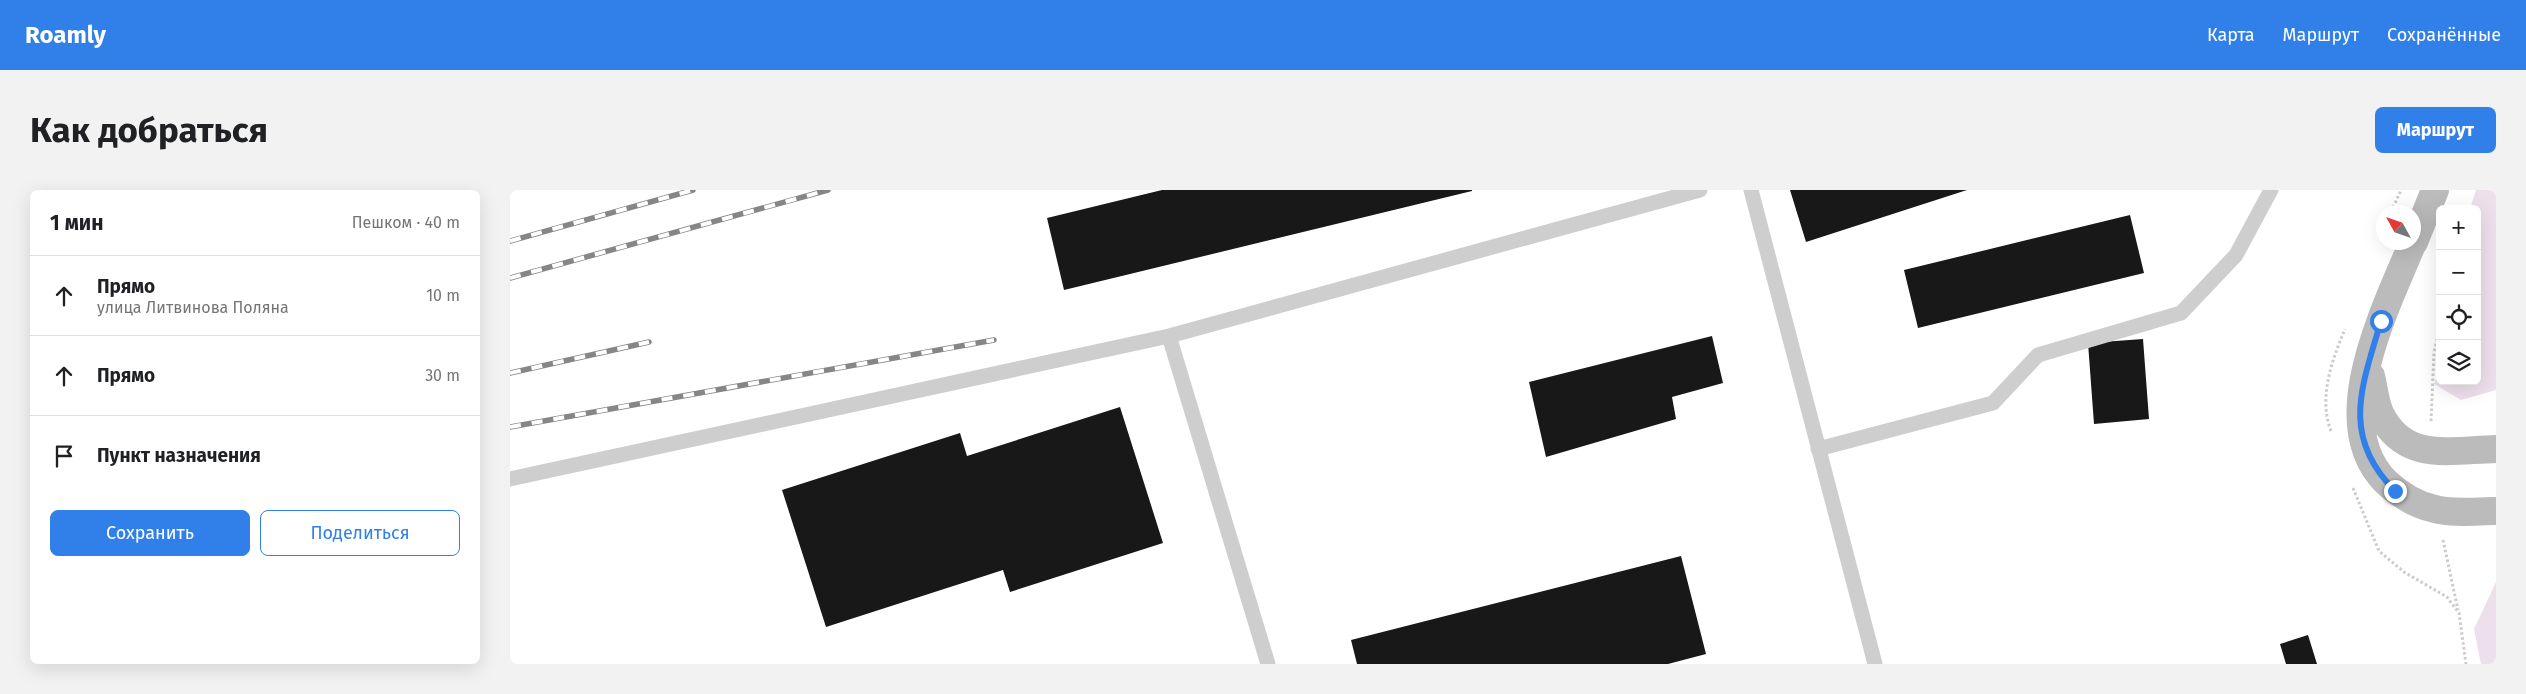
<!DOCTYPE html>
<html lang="ru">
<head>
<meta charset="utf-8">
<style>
  body { margin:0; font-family:"Fira Sans",sans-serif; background:#f2f2f2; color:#202124 }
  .controls { position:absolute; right:15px; top:15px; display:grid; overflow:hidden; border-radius:8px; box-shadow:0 5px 20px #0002 }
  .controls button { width:45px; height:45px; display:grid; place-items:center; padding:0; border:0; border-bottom:1px solid #e0e0e0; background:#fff; color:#202124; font:25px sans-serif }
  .compass { position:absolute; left:1866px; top:15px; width:45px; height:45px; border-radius:50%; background:#fff; box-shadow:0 5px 20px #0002; rotate:310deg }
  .stop { position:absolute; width:15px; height:15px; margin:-11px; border:4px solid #3180e9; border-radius:50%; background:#fff }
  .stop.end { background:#3180e9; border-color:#fff; box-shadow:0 1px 5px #0008 }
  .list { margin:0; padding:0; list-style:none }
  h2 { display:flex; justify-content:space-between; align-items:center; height:65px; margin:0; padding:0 20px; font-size:21px }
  h2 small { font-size:16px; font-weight:400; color:#757577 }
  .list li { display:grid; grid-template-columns:32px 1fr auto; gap:15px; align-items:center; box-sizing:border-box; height:80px; padding:0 20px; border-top:1px solid #e0e0e0 }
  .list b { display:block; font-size:19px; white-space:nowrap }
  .list p { margin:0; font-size:16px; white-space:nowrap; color:#757577 }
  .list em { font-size:16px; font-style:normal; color:#757577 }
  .actions { display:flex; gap:10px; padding:15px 20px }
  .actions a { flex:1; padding:11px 0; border:1px solid #3180e9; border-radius:8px; text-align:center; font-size:18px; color:#3180e9 }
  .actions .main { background:#3180e9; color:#fff }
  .icon { flex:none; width:28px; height:28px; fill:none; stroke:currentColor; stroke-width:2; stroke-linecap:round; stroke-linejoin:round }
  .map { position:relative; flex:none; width:1986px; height:474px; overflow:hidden; border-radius:8px }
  header { display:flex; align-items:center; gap:30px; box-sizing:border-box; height:70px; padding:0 25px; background:#3180e9; color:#fff }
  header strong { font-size:24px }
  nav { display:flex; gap:28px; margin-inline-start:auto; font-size:18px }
  .intro { display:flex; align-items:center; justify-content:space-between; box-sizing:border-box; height:120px; padding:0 30px }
  h1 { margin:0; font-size:35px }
  .button { padding:12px 22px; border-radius:8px; background:#3180e9; color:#fff; font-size:18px; font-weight:700 }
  main { display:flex; gap:30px; padding:0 30px }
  aside { flex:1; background:#fff; border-radius:8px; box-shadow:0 5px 20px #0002 }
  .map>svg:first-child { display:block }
  .green { fill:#eedfec }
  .building { fill:#181818 }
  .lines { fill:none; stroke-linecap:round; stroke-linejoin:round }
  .path { stroke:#cbcbcb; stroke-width:3; stroke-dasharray:2.5 2.5; stroke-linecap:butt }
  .service { stroke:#cecece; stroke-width:15 }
  .secondary { stroke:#bbb; stroke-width:28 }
  .rail-casing { stroke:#868686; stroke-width:5.5 }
  .rail { stroke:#fff; stroke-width:4; stroke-dasharray:11; stroke-linecap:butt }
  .route { stroke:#3180e9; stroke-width:6 }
</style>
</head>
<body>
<header>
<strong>Roamly</strong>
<nav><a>Карта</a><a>Маршрут</a><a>Сохранённые</a></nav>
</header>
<div class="intro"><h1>Как добраться</h1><a class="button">Маршрут</a></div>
<main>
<aside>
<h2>1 мин<small>Пешком · 40 m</small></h2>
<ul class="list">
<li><svg class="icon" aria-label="ahead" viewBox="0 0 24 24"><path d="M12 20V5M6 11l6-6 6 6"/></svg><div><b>Прямо</b><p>улица Литвинова Поляна</p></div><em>10 m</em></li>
<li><svg class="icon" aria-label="ahead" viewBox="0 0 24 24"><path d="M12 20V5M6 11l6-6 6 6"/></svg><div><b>Прямо</b></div><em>30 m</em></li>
<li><svg class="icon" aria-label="arrive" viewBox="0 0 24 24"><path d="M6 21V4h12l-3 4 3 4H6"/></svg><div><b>Пункт назначения</b></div></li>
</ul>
<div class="actions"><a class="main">Сохранить</a><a>Поделиться</a></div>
</aside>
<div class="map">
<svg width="1986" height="474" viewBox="0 0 1986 474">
  <rect width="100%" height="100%" fill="#fff"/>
  <path class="green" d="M1966,0H1986V200L1951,210L1924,194L1930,180V191H1967V19H1960Z
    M1986,392V474H1971L1964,439Z"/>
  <path class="building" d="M652,0H962V1L554,100L537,28Z
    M1280,0H1457L1296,52Z
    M1620,25L1634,83L1408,138L1394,80Z
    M1202,146L1213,193L1162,207L1166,229L1036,267L1019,192Z
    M1633,149L1639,229L1584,234L1578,153Z
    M610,217L653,353L500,402L493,380L316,437L272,300L450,243L457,266Z
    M1171,366L1196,464L1158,474H847L841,450Z
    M1798,445L1807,474H1776L1770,454Z"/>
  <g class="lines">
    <path class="path" d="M1881,22L1891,0
      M1921,231L1924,162L1930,138
      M1821,241C1808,208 1822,170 1835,139
      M1843,298L1869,361L1894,382L1937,407L1949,423L1956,474
      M1933,350L1948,420"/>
    <path class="service" d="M1241,0L1365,474
      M1308,259L1483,213L1528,165L1671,123L1726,65L1761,0
      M0,289L659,146
      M758,474L659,146L1190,0"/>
    <path class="secondary" d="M1903,52C1877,116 1816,232 1876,292C1890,305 1906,315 1925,319C1943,324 1967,321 1986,321
      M1904,52L1925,0
      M1861,186C1864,198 1865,212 1870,223C1894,273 1940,260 1986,259"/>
    <defs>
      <path id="rail" d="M0,51L183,0
        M0,88L318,0
        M0,183L139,152
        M0,237L484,150"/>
    </defs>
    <use href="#rail" class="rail-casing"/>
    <use href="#rail" class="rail"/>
  </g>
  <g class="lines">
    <path class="route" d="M1871,131C1852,196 1830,246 1885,301"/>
  </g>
</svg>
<div class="controls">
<button>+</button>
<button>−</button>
<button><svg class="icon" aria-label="locate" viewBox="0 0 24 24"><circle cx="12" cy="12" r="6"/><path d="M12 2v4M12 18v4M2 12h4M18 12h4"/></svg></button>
<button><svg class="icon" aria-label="layers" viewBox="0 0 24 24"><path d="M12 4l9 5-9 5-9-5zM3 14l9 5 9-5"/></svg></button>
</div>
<svg class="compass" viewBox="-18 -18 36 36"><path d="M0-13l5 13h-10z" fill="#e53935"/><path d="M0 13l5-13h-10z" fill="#757577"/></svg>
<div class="stop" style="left:1871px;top:131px"></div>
<div class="stop end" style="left:1885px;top:301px"></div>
</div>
</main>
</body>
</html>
